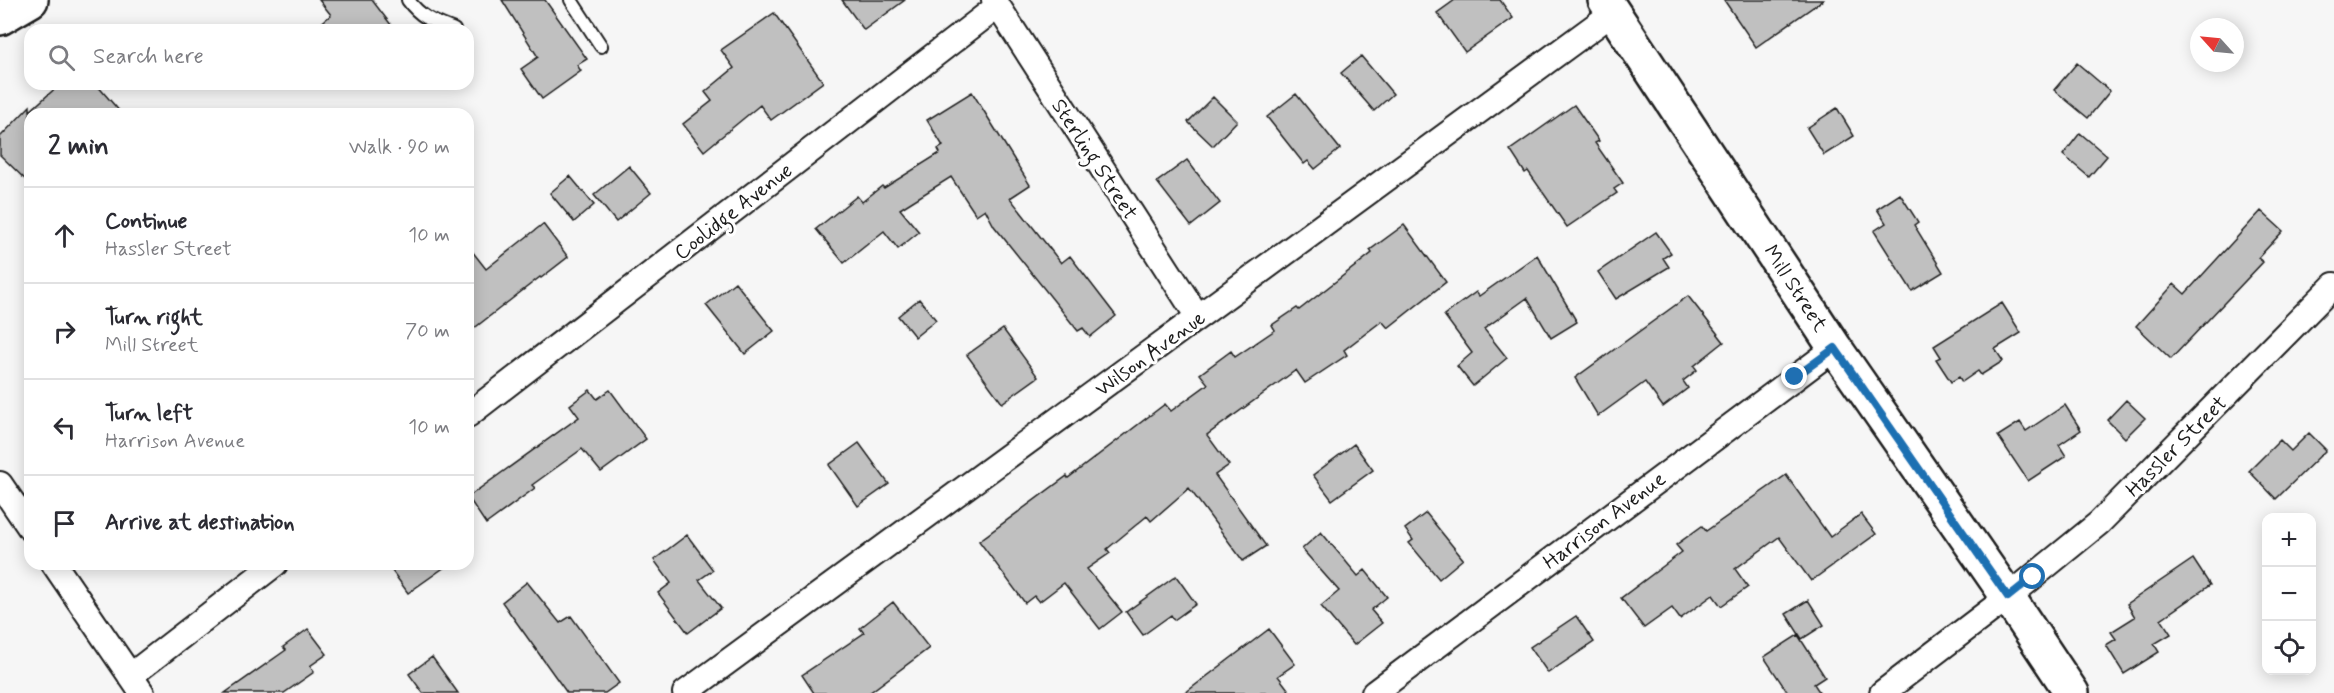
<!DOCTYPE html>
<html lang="en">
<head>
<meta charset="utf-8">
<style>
  body { margin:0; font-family:Mynerve,sans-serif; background:#f2f2f3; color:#2b2b33 }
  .controls { position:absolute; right:18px; bottom:18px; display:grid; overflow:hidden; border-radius:12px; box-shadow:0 3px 15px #0003 }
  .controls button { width:54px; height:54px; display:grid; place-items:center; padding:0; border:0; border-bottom:2px solid #e1e1e2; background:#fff; color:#2b2b33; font:30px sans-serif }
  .compass { position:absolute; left:2190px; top:18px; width:54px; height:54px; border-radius:50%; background:#fff; box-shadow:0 3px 15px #0003; rotate:297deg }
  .stop { position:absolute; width:18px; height:18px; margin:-14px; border:4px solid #1f6fb2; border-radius:50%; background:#fff }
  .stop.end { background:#1f6fb2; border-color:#fff; box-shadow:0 2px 6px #0008 }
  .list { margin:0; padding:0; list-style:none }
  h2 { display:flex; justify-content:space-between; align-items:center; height:78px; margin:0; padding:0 24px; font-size:26px }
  h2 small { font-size:20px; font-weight:400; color:#7c7c81 }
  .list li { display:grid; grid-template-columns:39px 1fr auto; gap:18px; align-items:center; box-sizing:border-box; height:96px; padding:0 24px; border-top:2px solid #e1e1e2 }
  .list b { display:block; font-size:22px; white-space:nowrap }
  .list p { margin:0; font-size:20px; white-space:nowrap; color:#7c7c81 }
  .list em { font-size:20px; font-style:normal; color:#7c7c81 }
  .icon { flex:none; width:33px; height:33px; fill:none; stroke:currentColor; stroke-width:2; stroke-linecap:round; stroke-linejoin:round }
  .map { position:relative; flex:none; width:2334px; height:693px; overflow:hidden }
  .search { position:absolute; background:#fff; box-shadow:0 3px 15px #0003; left:24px; top:24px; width:450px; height:66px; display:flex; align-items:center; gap:15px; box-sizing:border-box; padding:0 21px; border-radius:18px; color:#7c7c81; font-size:22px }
  .panel { position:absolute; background:#fff; box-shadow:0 3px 15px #0003; left:24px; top:108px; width:450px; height:462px; border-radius:18px }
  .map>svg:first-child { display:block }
  .building { fill:#c0c0c0; stroke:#1c1c1c; stroke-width:1.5 }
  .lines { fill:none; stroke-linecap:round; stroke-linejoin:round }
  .lane-casing { stroke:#1c1c1c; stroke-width:16 }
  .street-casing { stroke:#1c1c1c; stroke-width:28 }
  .secondary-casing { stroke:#1c1c1c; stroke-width:38 }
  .lane { stroke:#fff; stroke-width:12 }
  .street { stroke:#fff; stroke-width:24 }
  .secondary { stroke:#fff; stroke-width:33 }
  .route { stroke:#1f6fb2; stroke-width:8 }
  .labels { text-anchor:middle; stroke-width:6; stroke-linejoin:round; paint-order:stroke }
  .street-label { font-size:21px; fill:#1c1c1c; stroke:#fff }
</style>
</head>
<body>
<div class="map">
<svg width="2334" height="693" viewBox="0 0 2334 693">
  <rect width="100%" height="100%" fill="#f6f6f6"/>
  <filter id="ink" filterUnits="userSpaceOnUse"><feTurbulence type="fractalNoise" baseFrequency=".0167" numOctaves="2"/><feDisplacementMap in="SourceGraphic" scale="12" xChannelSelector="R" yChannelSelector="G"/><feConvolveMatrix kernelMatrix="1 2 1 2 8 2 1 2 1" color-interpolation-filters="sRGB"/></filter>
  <g filter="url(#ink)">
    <path class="building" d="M319,0H372L395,30H313L331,15Z
      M502,0H545L587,59L577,65L581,71L542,99L521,69L538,57Z
      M842,0H905L864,30Z
      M1455,0H1500L1513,18L1465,52L1437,13Z
      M1724,0H1823L1756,47Z
      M774,13L823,82L771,120L760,105L704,151L683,124L712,101L705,92L734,68L721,50Z
      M1361,56L1393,94L1374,111L1341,73Z
      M2077,63L2110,91L2088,118L2054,90Z
      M60,84H96L122,114H30V184L0,155V137L30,106V111Z
      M972,92L1030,185L1010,198L1061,263L1070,256L1116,316L1090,337L1083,328L1078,331L994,226L985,209L976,215L951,177L900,209L919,232L898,249L884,231L844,263L816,229L857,196L862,202L882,186L884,188L940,153L938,149L943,146L927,120Z
      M1296,94L1340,149L1315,169L1308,161L1304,164L1267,117Z
      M1213,97L1237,121L1213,146L1188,122Z
      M1574,105L1599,141L1595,143L1623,183L1614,189L1617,193L1567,227L1528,171L1525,173L1510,150Z
      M1837,108L1854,136L1824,155L1807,128Z
      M2080,133L2107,156L2089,177L2063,155Z
      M1187,160L1220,203L1191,226L1157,182Z
      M629,166L651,193L616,222L594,195Z
      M570,176L594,205L574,222L550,193Z
      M1900,194L1918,222L1914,225L1943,272L1912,291L1874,231L1886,223L1877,209Z
      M2261,211L2283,231L2258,258L2263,262L2171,359L2136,326L2174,284L2185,294Z
      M543,224L568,257L541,278L540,277L468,333V246L486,269Z
      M1404,225L1446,282L1388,328L1382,321L1344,350L1347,355L1305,383L1296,370L1207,435L1229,465L1215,475L1266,546L1243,561L1189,488L1151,521L1147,516L1107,549L1110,553L1087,569L1122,612L1100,629L1064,583L1039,602L1034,596L1025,603L979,541L1067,476L1068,478L1165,404L1171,411L1208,384L1200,374L1231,351L1235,357L1275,330L1272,325L1297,308L1299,310L1372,253L1370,250Z
      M1656,232L1671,253L1663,258L1669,267L1616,299L1598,272Z
      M1537,255L1577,322L1551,338L1527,298L1484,329L1507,358L1473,386L1457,366L1472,353L1444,315L1476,292L1479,296Z
      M735,282L774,331L745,354L706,305Z
      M1688,296L1724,342L1694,366L1697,370L1683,381L1688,388L1663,407L1645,382L1598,416L1575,378Z
      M919,299L936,320L915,337L898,316Z
      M2002,303L2021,333L1995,349L2003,361L1981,375L1978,371L1962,382L1959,377L1951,382L1936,359L1941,357L1934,346Z
      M1003,329L1038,377L1002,403L967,355Z
      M590,390L597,399L610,390L646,439L601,472L582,449L532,485L535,488L486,524L468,497L579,417L570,405Z
      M2126,400L2145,418L2125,438L2107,420Z
      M2065,405L2081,430L2059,445L2066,456L2028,481L1998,436L2020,422L2026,431Z
      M2309,433L2326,450L2276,499L2249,471L2280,440L2291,451Z
      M859,443L889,484L858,506L829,465Z
      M1354,444L1373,470L1332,500L1313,475Z
      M1786,475L1830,537L1861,514L1876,534L1811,581L1779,537L1735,569L1748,587L1721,606L1713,595L1680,619L1672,608L1644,628L1621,598L1682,552L1676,545L1702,526L1706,531Z
      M1426,513L1463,559L1439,579L1409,543L1413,540L1405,529Z
      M1321,532L1358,576L1365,570L1387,597L1371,610L1382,623L1354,645L1321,606L1339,591L1302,549Z
      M687,535L713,570L699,580L721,608L688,633L658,593L671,583L654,560Z
      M2193,559L2210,585L2161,619L2171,634L2154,644L2159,652L2124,674L2106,645L2116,639L2111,632L2135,617L2127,604Z
      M387,564H449L408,593Z
      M1176,576L1196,604L1174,620L1171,615L1143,635L1126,612Z
      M527,582L560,623L571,616L619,683L605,693H567L502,602Z
      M1808,600L1824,625L1802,639L1786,614Z
      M893,602L929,648L869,693H814L802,675L864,633L860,628Z
      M1576,616L1594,642L1548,673L1530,647Z
      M308,629L327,654L310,666L314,672L284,693H225L286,650L283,647Z
      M1269,629L1295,664L1278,676L1291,693H1185Z
      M1798,635L1825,677L1814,684L1820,693H1788L1764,657Z
      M432,657L458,693H423L409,674Z"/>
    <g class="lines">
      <defs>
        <path id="lane" d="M408,0C421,18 434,22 454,30
          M571,0L601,46"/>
        <path id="street" d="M994,0L1198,317
          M468,415L998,6
          M0,484L30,528
          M54,564L142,693
          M130,676L275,564
          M685,693L1614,12
          M1374,693L1835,348
          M1882,693L2008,597L2099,523L2334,285"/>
        <path id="secondary" d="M1605,0L1835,348L2008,597L2072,693
          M0,18L31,0"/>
      </defs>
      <use href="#lane" class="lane-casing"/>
      <use href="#street" class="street-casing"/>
      <use href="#secondary" class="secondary-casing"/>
      <use href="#lane" class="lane"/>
      <use href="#street" class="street"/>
      <use href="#secondary" class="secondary"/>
    </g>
  </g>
  <g class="lines" filter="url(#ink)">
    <path class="route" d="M1795,377L1835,348L2008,597L2033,577"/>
  </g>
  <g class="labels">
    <g class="street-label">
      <text transform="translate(1095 159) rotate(57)" y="7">Sterling Street</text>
      <text transform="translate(733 211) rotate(-38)" y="7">Coolidge Avenue</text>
      <text transform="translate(1796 288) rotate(57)" y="7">Mill Street</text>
      <text transform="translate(1150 353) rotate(-36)" y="7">Wilson Avenue</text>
      <text transform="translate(2176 446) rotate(-45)" y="7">Hassler Street</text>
      <text transform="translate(1604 520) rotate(-37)" y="7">Harrison Avenue</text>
    </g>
  </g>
</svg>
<div class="controls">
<button>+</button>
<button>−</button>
<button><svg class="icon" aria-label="locate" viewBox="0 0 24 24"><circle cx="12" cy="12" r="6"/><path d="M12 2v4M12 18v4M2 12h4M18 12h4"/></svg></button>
</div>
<svg class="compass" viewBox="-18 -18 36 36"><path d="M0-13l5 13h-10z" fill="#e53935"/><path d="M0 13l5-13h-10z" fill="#7c7c81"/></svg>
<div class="stop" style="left:2033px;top:577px"></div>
<div class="stop end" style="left:1795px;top:377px"></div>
<div class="search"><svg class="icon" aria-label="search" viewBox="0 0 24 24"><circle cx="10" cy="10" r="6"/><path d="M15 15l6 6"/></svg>Search here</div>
<section class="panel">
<h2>2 min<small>Walk · 90 m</small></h2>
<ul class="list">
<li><svg class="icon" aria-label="ahead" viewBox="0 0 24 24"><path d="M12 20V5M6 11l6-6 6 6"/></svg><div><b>Continue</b><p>Hassler Street</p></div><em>10 m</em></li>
<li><svg class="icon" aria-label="right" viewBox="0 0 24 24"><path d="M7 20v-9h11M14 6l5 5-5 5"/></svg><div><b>Turn right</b><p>Mill Street</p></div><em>70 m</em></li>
<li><svg class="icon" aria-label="left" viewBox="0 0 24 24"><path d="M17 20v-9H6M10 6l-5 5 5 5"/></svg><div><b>Turn left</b><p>Harrison Avenue</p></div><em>10 m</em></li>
<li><svg class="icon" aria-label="arrive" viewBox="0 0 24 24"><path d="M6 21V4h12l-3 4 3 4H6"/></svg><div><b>Arrive at destination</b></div></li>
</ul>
</section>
</div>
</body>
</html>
